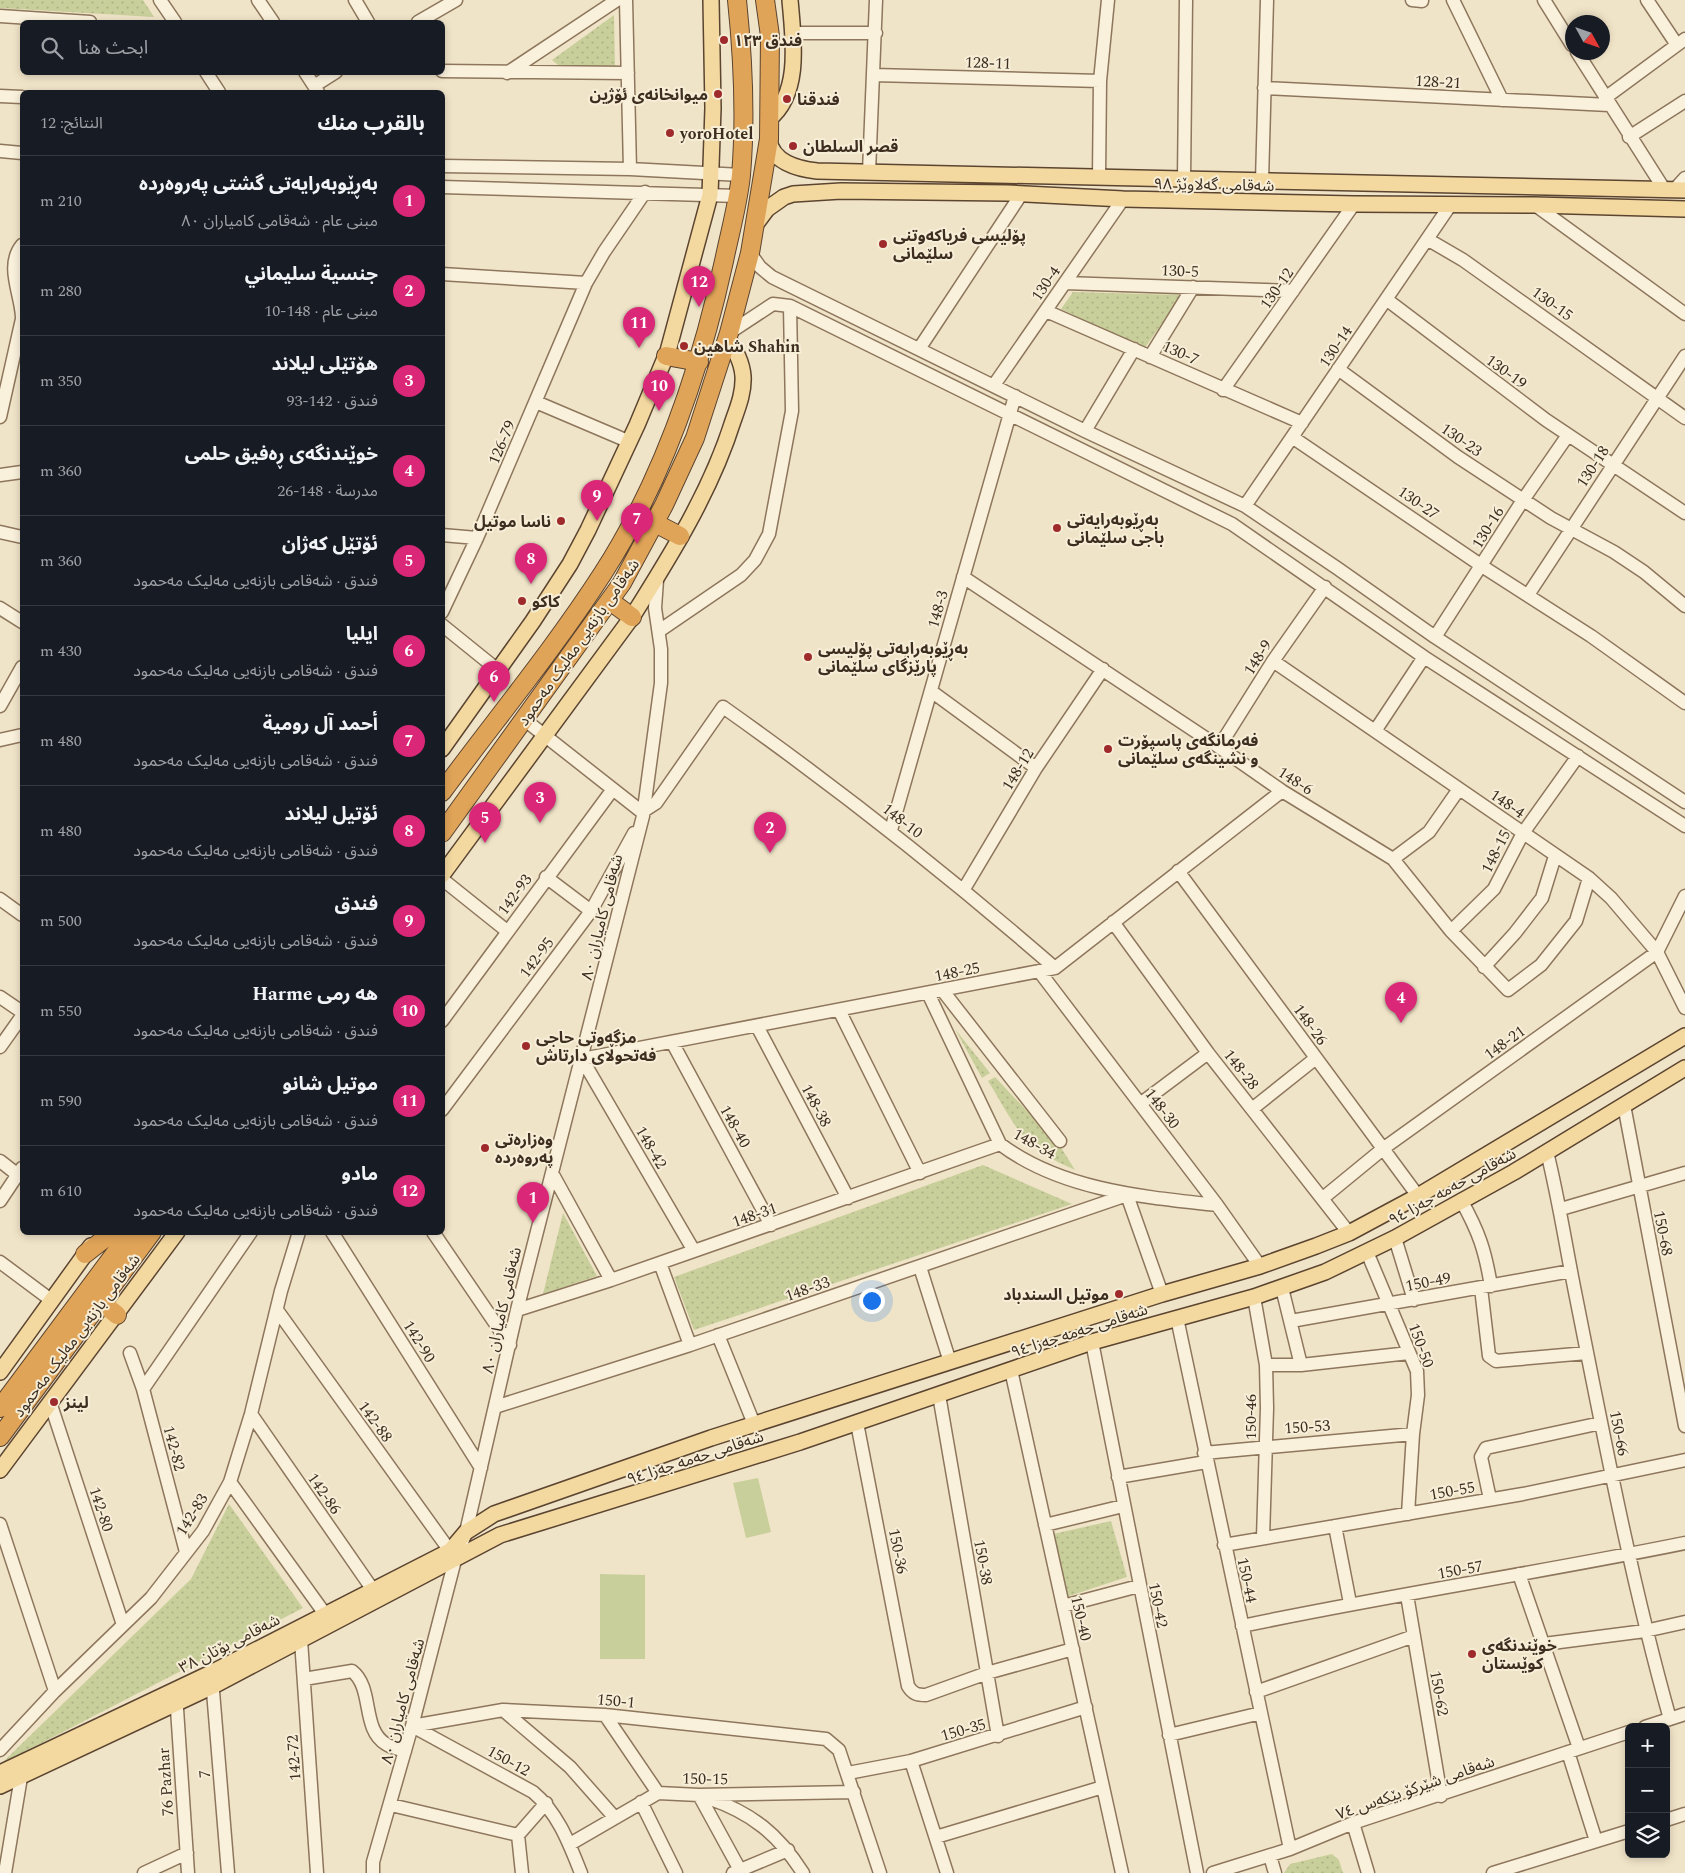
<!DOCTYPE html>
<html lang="ar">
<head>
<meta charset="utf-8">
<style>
  body { margin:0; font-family:Spectral,"Noto Sans Arabic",serif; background:#20242c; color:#f1f3f6; direction:rtl }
  .controls { position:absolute; right:15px; bottom:15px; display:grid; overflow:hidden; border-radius:8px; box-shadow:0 2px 8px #0003 }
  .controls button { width:45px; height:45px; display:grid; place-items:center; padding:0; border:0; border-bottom:1px solid #363941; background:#171b24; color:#f1f3f6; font:25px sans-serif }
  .compass { position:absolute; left:1565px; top:15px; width:45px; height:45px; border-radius:50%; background:#171b24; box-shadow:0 2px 8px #0003; rotate:130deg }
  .you { position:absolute; left:871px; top:1300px; width:18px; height:18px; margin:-12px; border:4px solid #fff; border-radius:50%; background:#1a73e8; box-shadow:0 0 0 8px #1a73e833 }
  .badge { display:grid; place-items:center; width:32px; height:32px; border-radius:50%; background:#db2777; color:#fff; font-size:16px; font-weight:700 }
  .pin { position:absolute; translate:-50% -41px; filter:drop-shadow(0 1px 2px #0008) }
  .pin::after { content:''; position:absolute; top:26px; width:18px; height:15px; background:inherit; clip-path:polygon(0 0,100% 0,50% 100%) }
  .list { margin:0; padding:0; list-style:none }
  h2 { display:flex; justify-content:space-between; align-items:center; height:65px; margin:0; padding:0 20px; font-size:21px }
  h2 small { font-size:16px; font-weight:400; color:#9ea1a6 }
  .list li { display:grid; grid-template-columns:32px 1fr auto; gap:15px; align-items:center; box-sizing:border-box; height:90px; padding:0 20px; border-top:1px solid #363941 }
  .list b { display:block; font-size:19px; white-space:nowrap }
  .list p { margin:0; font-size:16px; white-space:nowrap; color:#9ea1a6 }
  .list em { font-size:16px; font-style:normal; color:#9ea1a6 }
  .icon { flex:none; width:28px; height:28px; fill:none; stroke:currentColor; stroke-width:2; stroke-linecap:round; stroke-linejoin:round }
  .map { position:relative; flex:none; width:1685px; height:1873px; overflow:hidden; direction:ltr }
  .search { position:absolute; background:#171b24; box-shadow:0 2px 8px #0003; left:20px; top:20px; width:425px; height:55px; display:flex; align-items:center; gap:12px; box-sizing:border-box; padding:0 18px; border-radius:8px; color:#9ea1a6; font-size:19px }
  .panel { position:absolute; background:#171b24; box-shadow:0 2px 8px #0003; left:20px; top:90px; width:425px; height:1145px; border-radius:8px; direction:rtl }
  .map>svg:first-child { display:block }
  .grass { fill:#c9cf9b }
  .park { fill:url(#park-dots) }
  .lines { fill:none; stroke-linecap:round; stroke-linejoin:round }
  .minor-casing { stroke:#8d765c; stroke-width:15 }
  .major-casing { stroke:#5b4430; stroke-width:18 }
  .highway-casing { stroke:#5b4430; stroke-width:20 }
  .minor { stroke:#faf1dc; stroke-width:12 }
  .major { stroke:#f3d9a0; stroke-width:15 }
  .highway { stroke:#e0a458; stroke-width:18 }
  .poi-dot { fill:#9e2a2b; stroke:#f7eed8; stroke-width:2 }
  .labels { text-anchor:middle; stroke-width:4; stroke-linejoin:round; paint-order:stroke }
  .poi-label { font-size:16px; font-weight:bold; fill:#3d2e20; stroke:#f7eed8; text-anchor:start }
  .street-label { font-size:16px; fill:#3d2e20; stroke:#f7eed8 }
</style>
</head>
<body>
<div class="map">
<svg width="1685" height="1873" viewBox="0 0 1685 1873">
  <defs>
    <pattern id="park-dots" width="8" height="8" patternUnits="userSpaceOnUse" patternTransform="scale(1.25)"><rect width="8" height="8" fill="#c9cf9b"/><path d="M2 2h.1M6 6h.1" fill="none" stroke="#aeb285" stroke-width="1.8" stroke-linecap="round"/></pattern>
  </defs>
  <rect width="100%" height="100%" fill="#f0e4c8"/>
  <path class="grass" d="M758,1478L771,1532L746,1538L733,1483Z
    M600,1574L645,1575V1659H600Z"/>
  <path class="park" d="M0,0H143L154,17L0,8Z
    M614,15L615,66L562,68L552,60Z
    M1073,292L1182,295L1144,349L1061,309Z
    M955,1029L990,1073L982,1078Z
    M995,1077L1060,1146L1075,1170C1060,1163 1044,1156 1032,1145C1013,1128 1001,1101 988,1081Z
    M983,1165L1072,1204L694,1330L674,1277Z
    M563,1213L597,1276L543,1294Z
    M229,1504L303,1608L1,1764L191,1579Z
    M1111,1521L1127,1577L1063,1598L1049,1535Z
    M1332,1854L1339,1860L1343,1873H1284L1290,1864Z"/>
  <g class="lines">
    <defs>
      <path id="minor" d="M160,0L175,22
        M258,0L273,22
        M355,0L368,22
        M626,0L630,169
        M1412,0L1422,1
        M1453,0L1502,100
        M1544,0L1572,45
        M1647,0L1677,45
        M0,16L90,22
        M418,22L456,0
        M793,33H876
        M1577,52L1664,189
        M442,71L628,73
        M206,72L219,92
        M305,72L318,92
        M507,73L617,0
        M874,75L1100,81
        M314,86L336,72
        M1264,88L1609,105
        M0,96L22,97
        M1605,98L1685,39
        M1629,137L1685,101
        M0,151L22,153
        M442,166L630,169L741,175
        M869,172L876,0
        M1099,177L1100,81L1108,0
        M1184,179L1186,0
        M1262,181L1267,0
        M442,187L738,196
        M1675,189L1685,178
        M1535,205L1685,314
        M1427,239L1463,260L1685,418
        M22,245C5,266 21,293 22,317
        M750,253L760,267L772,277L1085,431L1245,506L1337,568L1435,637L1685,802
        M442,274L586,283
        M1065,283L1293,291
        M1386,299L1546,420L1685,513
        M1046,311L1302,423
        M729,333L773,304L790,306L1232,524L1424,657L1685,826
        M919,349L1022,193
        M1150,357L1193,287
        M1338,369L1458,457L1551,518L1614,552L1644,572L1685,606
        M994,385L1123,199
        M1223,390L1354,204
        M536,402L630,442
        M0,417L22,319
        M1085,431L1134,349
        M1292,437L1488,570L1591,636L1685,703
        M0,475L22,472
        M1245,506L1451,204
        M0,532L22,537
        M442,535L477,538
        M963,577L1219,747L1282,791L1393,859L1451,931L1508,990L1541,965L1576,921L1589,878
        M1528,595L1685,356
        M0,608L22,622
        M442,612L477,538L586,283L604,252L645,192
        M442,625L499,671
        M659,631L741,575L755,560L769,534L792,411L790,306
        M1435,637L1523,500L1568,435
        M1273,661L1589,878L1611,898L1657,952L1685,1008
        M931,691L1036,768
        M0,706L22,667
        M525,720L642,812
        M1375,731L1424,657
        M0,740L22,735
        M1219,747L1273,661L1325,587
        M642,812L656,803L723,707C839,789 949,876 1055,968
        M891,830L1015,396
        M1393,859L1429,832L1459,789
        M1178,871L1418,1196
        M546,877L591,911
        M442,879L507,931
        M964,889L1036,768L1103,669
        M0,899L22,915
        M1113,922L1208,1053L1349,1233
        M1451,931L1494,889L1523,833L1578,756
        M1484,967L1515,933L1542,898L1555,856
        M1039,971L1217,1205L1260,1266
        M943,991L1060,1141
        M928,993L1000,1144C1061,1190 1143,1197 1217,1205
        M0,997L22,1012
        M839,1010L920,1173
        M442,1021L613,789
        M757,1026L848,1198
        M672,1042L771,1225
        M0,1047L22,1016
        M1140,1104L1208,1053
        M1624,1105L1685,1426
        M1252,1109L1316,1058
        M442,1110L591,911L634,833
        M1547,1152C1559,1200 1566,1248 1576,1297C1604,1438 1631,1580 1670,1719
        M0,1161L18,1175
        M552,1173L611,1280
        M1323,1198L1384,1148L1657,952L1685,896
        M1461,1200C1479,1232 1485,1250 1491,1286
        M0,1201L22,1168
        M1561,1209L1685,1173
        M332,1232L481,1468
        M433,1232L510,1345
        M1395,1238L1414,1300
        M694,1251L582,1059L1055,968L1282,791
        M1367,1252L1417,1371L1418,1395L1413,1434L1408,1514
        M0,1262L51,1300
        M660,1263L690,1345
        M920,1267L950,1362
        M1282,1288L1301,1365
        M1481,1288L1489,1356L1496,1361L1587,1353
        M1254,1297L1266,1365L1267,1408L1263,1538
        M277,1310L450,1551
        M517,1310L611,1280L1000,1144
        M1177,1318L1290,1849
        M1291,1321L1571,1271
        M718,1335L754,1424
        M1092,1342L1197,1873
        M130,1353L143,1389L186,1552
        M1266,1365H1301L1409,1353
        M1011,1370L1122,1873
        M143,1389L251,1232
        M939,1395L998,1736
        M50,1402L123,1625
        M495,1407L690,1345L1127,1195L1162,1294
        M251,1414L373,1590
        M857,1423L908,1686C913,1694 917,1695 926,1695L987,1673L1073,1649
        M1204,1453L1413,1434
        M1118,1477L1206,1462
        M230,1482L325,1614
        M1490,1499L1481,1457L1486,1448L1601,1423
        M0,1524L55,1691
        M1045,1525L1123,1506
        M1335,1526L1350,1603
        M1224,1545L1523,1494L1685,1460
        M1519,1574L1579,1748
        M1407,1595L1441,1796
        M1063,1606L1139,1586
        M1242,1626C1389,1595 1538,1573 1685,1543
        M301,1640L317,1873
        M1544,1644L1645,1631L1685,1622
        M212,1679L228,1873
        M304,1679L352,1671C374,1688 361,1729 386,1744C392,1748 399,1749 405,1751
        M1256,1692L1414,1636
        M176,1694L188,1873
        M503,1710L570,1767L615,1818
        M605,1715L658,1793
        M412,1726L503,1710L605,1715L826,1739L839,1750L880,1873
        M412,1726L533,1792C558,1813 569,1843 581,1873
        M1645,1727L1685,1714
        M1169,1735L1261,1713
        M0,1750L55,1691L151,1598L203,1531L230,1482L251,1414L281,1291L299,1232
        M1568,1752L1596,1841
        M911,1761L947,1873
        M848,1773L911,1761L1086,1707
        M699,1795L740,1870
        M708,1798C752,1813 778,1834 803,1873
        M641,1802L676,1873
        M391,1805L518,1835
        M1666,1820L1685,1814
        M1353,1823L1368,1873
        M518,1835L546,1803
        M518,1835L522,1873
        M936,1837L1103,1787
        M570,1844L658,1793L699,1795L854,1792
        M1270,1856L1275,1873
        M5,1873L21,1777
        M144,1873L187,1853
        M373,1873V1862L412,1726L455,1560L466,1532L517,1310L643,816L661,683V649L655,608L657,580
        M733,1873L788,1850
        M1213,1873L1290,1849L1353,1823L1629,1732
        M1493,1873L1629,1831"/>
      <path id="major" d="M769,119C802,93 793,37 790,0
        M769,139C771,162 798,169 817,171L1685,190
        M755,225L767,209L784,197L793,194L841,191L1007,193L1123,199L1354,204L1535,205L1685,209
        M442,749L533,621L570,564L588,530L637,425L668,351L710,195L713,108L711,0
        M442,875L632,617C671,555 711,491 733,421C738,407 744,392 743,376C742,362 735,350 728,338
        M0,1372L91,1246
        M0,1470L177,1232
        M0,1773L211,1673L450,1551L466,1532L494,1514L711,1438L1162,1294L1260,1266L1316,1246L1349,1233L1418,1196L1685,1036
        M0,1786L213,1686L500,1535L800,1442L1092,1342L1254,1297L1325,1272L1395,1238L1514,1172L1685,1068"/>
      <path id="highway" d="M666,356L699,362
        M655,523L680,536
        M610,601L632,617
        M442,792C496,719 554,649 603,573C664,478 700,371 724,261C730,232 738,204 741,175C746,117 743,58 737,0
        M442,833L622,583L664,505L695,438L729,333L750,253L769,139L770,36L765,0
        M85,1254L113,1232
        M101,1302L117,1315
        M0,1408L131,1232
        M0,1437L152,1232"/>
    </defs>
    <use href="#minor" class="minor-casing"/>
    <use href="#major" class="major-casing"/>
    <use href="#highway" class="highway-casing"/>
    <use href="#minor" class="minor"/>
    <use href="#major" class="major"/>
    <use href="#highway" class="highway"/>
  </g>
  <g class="poi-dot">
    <circle cx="724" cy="40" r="5"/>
    <circle cx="718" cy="94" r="5"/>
    <circle cx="787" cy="99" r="5"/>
    <circle cx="670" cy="133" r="5"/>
    <circle cx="793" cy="146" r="5"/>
    <circle cx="883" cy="244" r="5"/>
    <circle cx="684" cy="346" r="5"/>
    <circle cx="561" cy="521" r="5"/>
    <circle cx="1057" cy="528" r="5"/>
    <circle cx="522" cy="601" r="5"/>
    <circle cx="808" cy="657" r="5"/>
    <circle cx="1108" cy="749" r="5"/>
    <circle cx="526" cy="1046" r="5"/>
    <circle cx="485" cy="1148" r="5"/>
    <circle cx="1119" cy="1294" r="5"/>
    <circle cx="54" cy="1402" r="5"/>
    <circle cx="1472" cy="1654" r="5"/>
  </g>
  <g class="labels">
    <g class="poi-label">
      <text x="734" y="46">فندق ١٢٣</text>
      <text x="708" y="100" text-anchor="end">میوانخانەی ئۆژین</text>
      <text x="797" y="105">فندقنا</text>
      <text x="680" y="139">yoroHotel</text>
      <text x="803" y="152">قصر السلطان</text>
      <text x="893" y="241">پۆلیسی فریاکەوتنی<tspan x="893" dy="18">سلێمانی</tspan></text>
      <text x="694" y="352">شاهین Shahin</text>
      <text x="1067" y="525">بەڕێوبەرایەتی<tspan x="1067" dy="18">باجی سلێمانی</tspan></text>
      <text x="551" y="527" text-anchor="end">ناسا موتيل</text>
      <text x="532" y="607">كاكو</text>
      <text x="818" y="654">بەڕێوبەرایەتی پۆلیسی<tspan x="818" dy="18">پارێزگای سلێمانی</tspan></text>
      <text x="1118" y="746">فەرمانگەی پاسپۆرت<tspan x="1118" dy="18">و نشینگەی سلێمانی</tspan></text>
      <text x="536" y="1043">مزگەوتی حاجی<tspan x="536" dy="18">فەتحوڵای دارتاش</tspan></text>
      <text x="495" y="1145">وەزارەتی<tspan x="495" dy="18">پەروەردە</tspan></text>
      <text x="1109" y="1300" text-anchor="end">موتيل السندباد</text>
      <text x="64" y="1408">لينز</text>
      <text x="1482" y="1651">خوێندنگەی<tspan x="1482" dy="18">کوێستان</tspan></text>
    </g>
    <g class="street-label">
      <text transform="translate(988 62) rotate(2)" y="6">128-11</text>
      <text transform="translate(1438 81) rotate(3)" y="6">128-21</text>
      <text transform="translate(1214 184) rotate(1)" y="6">شەقامی گەلاوێژ ٩٨</text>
      <text transform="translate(1180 270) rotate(2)" y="6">130-5</text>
      <text transform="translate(1045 283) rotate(-56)" y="6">130-4</text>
      <text transform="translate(1276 288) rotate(-55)" y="6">130-12</text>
      <text transform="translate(1553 303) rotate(36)" y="6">130-15</text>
      <text transform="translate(1335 346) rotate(-56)" y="6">130-14</text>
      <text transform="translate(1181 352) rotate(24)" y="6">130-7</text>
      <text transform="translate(1507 371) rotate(36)" y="6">130-19</text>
      <text transform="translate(1462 439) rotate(35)" y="6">130-23</text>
      <text transform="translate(501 442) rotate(-67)" y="6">126-79</text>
      <text transform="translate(1592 466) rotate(-57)" y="6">130-18</text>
      <text transform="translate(1419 502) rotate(35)" y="6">130-27</text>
      <text transform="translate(1487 527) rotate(-58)" y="6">130-16</text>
      <text transform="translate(937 609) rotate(-74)" y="6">148-3</text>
      <text transform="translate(578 642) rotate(-55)" y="6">شەقامی بازنەیی مەلیک مەحمود</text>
      <text transform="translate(1257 657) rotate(-57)" y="6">148-9</text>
      <text transform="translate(1017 769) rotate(-58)" y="6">148-12</text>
      <text transform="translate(1296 780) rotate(33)" y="6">148-6</text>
      <text transform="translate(1508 803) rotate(34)" y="6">148-4</text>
      <text transform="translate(903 820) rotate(38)" y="6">148-10</text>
      <text transform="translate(1495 851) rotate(-63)" y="6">148-15</text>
      <text transform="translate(514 894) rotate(-54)" y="6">142-93</text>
      <text transform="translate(601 917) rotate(-76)" y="6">شەقامی کامیاران ٨٠</text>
      <text transform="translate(536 957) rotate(-53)" y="6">142-95</text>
      <text transform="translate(957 971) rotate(-11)" y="6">148-25</text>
      <text transform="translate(1311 1024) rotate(54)" y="6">148-26</text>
      <text transform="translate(1504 1042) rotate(-36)" y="6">148-21</text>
      <text transform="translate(1242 1069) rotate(52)" y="6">148-28</text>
      <text transform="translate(817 1105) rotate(62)" y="6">148-38</text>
      <text transform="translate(1163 1108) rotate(53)" y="6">148-30</text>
      <text transform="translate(736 1126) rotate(61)" y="6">148-40</text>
      <text transform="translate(1035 1143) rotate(29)" y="6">148-34</text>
      <text transform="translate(652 1147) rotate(60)" y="6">148-42</text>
      <text transform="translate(1452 1186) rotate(-29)" y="6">شەقامی حەمە جەزا ٩٤</text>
      <text transform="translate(754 1214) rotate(-19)" y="6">148-31</text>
      <text transform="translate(1664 1233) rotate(79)" y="6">150-68</text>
      <text transform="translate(1428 1281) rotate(-11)" y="6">150-49</text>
      <text transform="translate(807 1288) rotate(-19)" y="6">148-33</text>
      <text transform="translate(501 1310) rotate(-77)" y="6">شەقامی کامیاران ٨٠</text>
      <text transform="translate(1079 1330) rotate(-18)" y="6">شەقامی حەمە جەزا ٩٤</text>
      <text transform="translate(76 1335) rotate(-53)" y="6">شەقامی بازنەیی مەلیک مەحمود</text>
      <text transform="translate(420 1341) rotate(58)" y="6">142-90</text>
      <text transform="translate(1422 1345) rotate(70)" y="6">150-50</text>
      <text transform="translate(1250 1417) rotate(-90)" y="6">150-46</text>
      <text transform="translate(376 1421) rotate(54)" y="6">142-88</text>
      <text transform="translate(1307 1426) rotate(-4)" y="6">150-53</text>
      <text transform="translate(1620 1433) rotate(79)" y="6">150-66</text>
      <text transform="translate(175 1448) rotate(75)" y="6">142-82</text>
      <text transform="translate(695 1457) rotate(-18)" y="6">شەقامی حەمە جەزا ٩٤</text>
      <text transform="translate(1452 1490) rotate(-10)" y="6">150-55</text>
      <text transform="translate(325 1493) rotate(55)" y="6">142-86</text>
      <text transform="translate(102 1509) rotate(72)" y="6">142-80</text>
      <text transform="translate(191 1514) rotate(-58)" y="6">142-83</text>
      <text transform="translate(899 1551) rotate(79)" y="6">150-36</text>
      <text transform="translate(984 1562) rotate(80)" y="6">150-38</text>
      <text transform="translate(1460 1569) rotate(-10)" y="6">150-57</text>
      <text transform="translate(1248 1580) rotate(78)" y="6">150-44</text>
      <text transform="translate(1159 1605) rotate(79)" y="6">150-42</text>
      <text transform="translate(1082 1618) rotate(77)" y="6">150-40</text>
      <text transform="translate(229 1643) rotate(-27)" y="6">شەقامی بۆتان ٣٨</text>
      <text transform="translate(1440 1693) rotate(80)" y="6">150-62</text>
      <text transform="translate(616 1700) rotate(5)" y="6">150-1</text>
      <text transform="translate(402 1701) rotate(-75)" y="6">شەقامی کامیاران ٨٠</text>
      <text transform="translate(963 1729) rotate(-16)" y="6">150-35</text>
      <text transform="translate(293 1758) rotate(-94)" y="6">142-72</text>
      <text transform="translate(509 1760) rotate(29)" y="6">150-12</text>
      <text transform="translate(204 1774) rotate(-95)" y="6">7</text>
      <text transform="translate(705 1778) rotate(1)" y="6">150-15</text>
      <text transform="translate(165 1782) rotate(-94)" y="6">76 Pazhar</text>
      <text transform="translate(1415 1787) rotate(-19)" y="6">شەقامی شێرکۆ بێکەس ٧٤</text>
    </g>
  </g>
</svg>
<div class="controls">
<button>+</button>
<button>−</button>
<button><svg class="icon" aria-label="layers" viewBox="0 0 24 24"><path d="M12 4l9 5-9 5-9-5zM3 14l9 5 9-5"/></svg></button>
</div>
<svg class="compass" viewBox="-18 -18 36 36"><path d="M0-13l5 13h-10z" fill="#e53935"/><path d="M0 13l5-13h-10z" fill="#9ea1a6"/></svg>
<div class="you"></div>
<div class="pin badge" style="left:533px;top:1223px">1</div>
<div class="pin badge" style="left:770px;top:853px">2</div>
<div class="pin badge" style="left:540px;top:823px">3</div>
<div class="pin badge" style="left:1401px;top:1023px">4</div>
<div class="pin badge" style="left:485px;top:843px">5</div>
<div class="pin badge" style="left:494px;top:702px">6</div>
<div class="pin badge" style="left:637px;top:544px">7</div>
<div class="pin badge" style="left:531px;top:584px">8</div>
<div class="pin badge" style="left:597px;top:521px">9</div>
<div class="pin badge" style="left:659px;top:411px">10</div>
<div class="pin badge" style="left:639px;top:348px">11</div>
<div class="pin badge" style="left:699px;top:307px">12</div>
<div class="search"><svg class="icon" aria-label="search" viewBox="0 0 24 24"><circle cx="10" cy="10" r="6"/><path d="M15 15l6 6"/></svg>ابحث هنا</div>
<section class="panel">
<h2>بالقرب منك<small>النتائج: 12</small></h2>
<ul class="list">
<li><span class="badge">1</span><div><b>بەڕێوبەرایەتی گشتی پەروەردە</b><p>مبنى عام · شەقامی کامیاران ٨٠</p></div><em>210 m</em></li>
<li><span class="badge">2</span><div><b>جنسية سليماني</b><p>مبنى عام · 148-10</p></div><em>280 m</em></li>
<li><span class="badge">3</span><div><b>هۆتێلی لیلاند</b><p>فندق · 142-93</p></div><em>350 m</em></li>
<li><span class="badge">4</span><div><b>خوێندنگەی ڕەفیق حلمی</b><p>مدرسة · 148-26</p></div><em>360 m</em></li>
<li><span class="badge">5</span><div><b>ئۆتێل کەژان</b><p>فندق · شەقامی بازنەیی مەلیک مەحمود</p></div><em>360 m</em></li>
<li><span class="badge">6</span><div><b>ايليا</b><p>فندق · شەقامی بازنەیی مەلیک مەحمود</p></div><em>430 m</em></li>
<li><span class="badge">7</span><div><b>أحمد آل رومية</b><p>فندق · شەقامی بازنەیی مەلیک مەحمود</p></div><em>480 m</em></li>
<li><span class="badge">8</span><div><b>ئۆتیل لیلاند</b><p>فندق · شەقامی بازنەیی مەلیک مەحمود</p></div><em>480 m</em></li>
<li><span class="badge">9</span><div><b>فندق</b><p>فندق · شەقامی بازنەیی مەلیک مەحمود</p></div><em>500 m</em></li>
<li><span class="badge">10</span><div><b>هه رمی Harme</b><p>فندق · شەقامی بازنەیی مەلیک مەحمود</p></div><em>550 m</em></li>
<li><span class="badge">11</span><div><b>موتيل شانو</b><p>فندق · شەقامی بازنەیی مەلیک مەحمود</p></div><em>590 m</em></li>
<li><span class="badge">12</span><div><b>مادو</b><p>فندق · شەقامی بازنەیی مەلیک مەحمود</p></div><em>610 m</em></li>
</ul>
</section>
</div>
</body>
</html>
